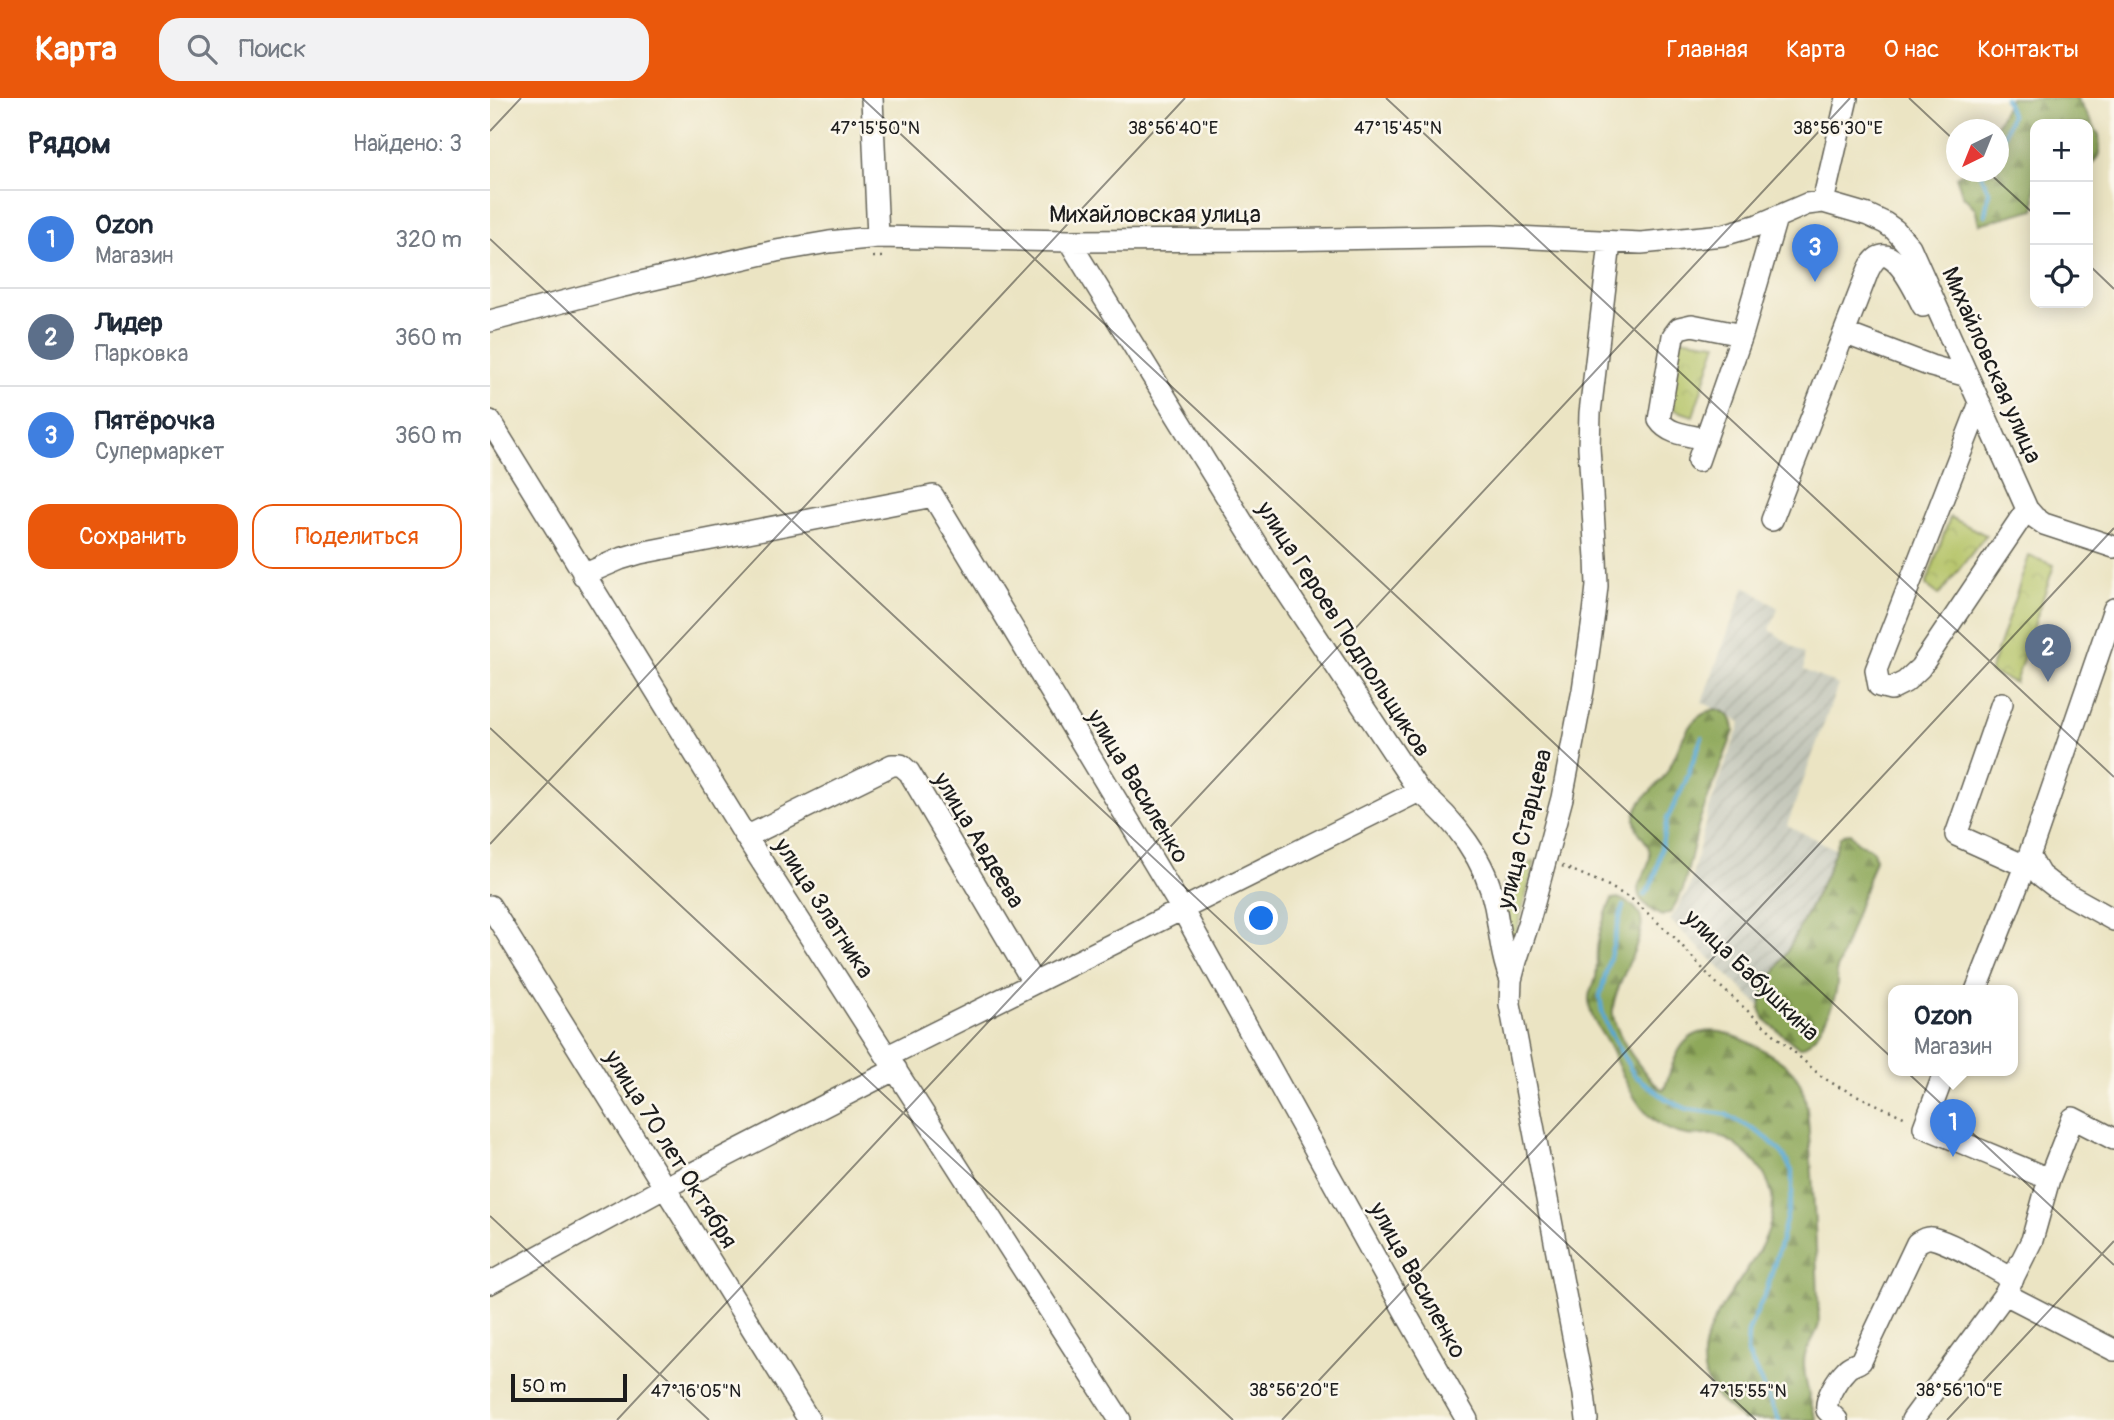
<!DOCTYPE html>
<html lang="ru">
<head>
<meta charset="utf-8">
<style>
  body { margin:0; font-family:Pangolin,sans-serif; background:#f2f2f3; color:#1f2937 }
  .controls { position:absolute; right:21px; top:21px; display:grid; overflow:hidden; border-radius:14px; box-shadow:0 4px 18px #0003 }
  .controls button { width:63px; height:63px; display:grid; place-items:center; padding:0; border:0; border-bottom:2px solid #e0e1e3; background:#fff; color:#1f2937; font:35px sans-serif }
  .compass { position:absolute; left:1456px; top:21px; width:63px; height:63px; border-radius:50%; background:#fff; box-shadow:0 4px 18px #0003; rotate:223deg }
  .scale { position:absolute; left:21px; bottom:18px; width:116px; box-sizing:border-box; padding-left:7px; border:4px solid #1c1c1c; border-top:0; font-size:19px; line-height:24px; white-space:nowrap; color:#1c1c1c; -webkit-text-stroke:5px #fbf7ec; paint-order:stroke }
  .you { position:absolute; left:772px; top:821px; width:24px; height:24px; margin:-18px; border:5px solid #fff; border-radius:50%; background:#1a73e8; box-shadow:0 0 0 10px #1a73e833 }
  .badge { display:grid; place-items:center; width:46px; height:46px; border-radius:50%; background:#ea580c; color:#fff; font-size:23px; font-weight:700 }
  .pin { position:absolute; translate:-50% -58px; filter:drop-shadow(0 2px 4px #0008) }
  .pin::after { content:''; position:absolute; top:37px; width:24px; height:21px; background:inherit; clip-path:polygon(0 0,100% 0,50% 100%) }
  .popup { position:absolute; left:1398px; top:887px; width:130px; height:91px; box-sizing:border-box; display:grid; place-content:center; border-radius:14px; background:#fff; filter:drop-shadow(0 2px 5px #0005); font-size:23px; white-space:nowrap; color:#747a83 }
  .popup b { font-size:26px; color:#1f2937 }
  .popup::after { content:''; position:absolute; left:50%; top:100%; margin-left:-14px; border:14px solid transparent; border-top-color:#fff }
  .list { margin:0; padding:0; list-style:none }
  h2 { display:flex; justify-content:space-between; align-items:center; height:91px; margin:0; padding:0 28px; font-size:30px }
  h2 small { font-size:23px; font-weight:400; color:#747a83 }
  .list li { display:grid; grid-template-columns:46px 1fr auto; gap:21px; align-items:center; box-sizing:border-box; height:98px; padding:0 28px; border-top:2px solid #e0e1e3 }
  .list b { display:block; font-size:26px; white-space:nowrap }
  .list p { margin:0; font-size:23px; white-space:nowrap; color:#747a83 }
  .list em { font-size:23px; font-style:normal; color:#747a83 }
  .actions { display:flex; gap:14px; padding:21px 28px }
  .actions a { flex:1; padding:16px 0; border:2px solid #ea580c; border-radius:21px; text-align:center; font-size:24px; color:#ea580c }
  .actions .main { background:#ea580c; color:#fff }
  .icon { flex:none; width:38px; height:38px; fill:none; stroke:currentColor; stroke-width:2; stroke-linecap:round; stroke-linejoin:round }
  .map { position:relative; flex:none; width:1624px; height:1322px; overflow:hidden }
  header { display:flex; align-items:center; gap:42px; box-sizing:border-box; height:98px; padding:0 35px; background:#ea580c; color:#fff }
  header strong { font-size:33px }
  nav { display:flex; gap:38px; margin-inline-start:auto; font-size:24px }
  .search { width:490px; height:63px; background:#f2f2f3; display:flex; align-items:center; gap:18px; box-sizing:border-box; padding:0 24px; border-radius:21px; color:#747a83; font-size:26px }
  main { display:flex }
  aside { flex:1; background:#fff }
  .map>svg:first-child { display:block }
  .industrial { fill:url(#industrial-furrows) }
  .grass { fill:#b3c265; stroke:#686f40; stroke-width:2 }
  .forest { fill:url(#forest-firs); stroke:#55623b; stroke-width:2 }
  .park { fill:url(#park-crowns); stroke:#686f40; stroke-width:2 }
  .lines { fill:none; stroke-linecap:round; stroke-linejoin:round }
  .stream { stroke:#57a8d2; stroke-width:4.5 }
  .minor-casing { stroke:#646256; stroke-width:24 }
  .path { stroke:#646256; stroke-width:2.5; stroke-dasharray:2 5; stroke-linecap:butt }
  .minor { stroke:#fff; stroke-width:21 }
  .ticks { fill:none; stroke:#1c1c1c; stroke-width:2; stroke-opacity:0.45 }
  .labels { text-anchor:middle; stroke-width:5; stroke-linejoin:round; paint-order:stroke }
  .street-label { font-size:24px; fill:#1c1c1c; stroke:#fbf7ec }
  .ticks-label { font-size:18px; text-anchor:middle; fill:#1c1c1c; stroke:#fbf7ec; stroke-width:5; stroke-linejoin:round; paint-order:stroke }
</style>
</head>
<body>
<header>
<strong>Карта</strong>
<div class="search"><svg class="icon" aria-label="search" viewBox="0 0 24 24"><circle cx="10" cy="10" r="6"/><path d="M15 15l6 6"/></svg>Поиск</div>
<nav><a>Главная</a><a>Карта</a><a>О нас</a><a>Контакты</a></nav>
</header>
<main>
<aside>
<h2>Рядом<small>Найдено: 3</small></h2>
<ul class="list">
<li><span class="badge" style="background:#3f7fe0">1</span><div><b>Ozon</b><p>Магазин</p></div><em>320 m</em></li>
<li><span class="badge" style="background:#5c6f8a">2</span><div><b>Лидер</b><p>Парковка</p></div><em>360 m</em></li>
<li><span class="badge" style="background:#3f7fe0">3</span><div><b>Пятёрочка</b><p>Супермаркет</p></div><em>360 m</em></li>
</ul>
<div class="actions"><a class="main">Сохранить</a><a>Поделиться</a></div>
</aside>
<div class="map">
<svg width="1624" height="1322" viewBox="0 0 1624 1322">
  <defs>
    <pattern id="industrial-furrows" width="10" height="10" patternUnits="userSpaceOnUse" patternTransform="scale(1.75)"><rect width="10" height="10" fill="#c3c6b9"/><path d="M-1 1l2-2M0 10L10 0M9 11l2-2" fill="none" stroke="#a7aa9e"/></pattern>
    <pattern id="forest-firs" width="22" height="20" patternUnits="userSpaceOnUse" patternTransform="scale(1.75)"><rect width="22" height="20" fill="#8ea85a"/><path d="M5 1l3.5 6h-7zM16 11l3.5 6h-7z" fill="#73884a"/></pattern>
    <pattern id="park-crowns" width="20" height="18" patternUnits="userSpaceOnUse" patternTransform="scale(1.75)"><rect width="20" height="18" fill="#b3c265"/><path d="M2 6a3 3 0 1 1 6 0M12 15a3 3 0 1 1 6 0" fill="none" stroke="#99a657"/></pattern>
  </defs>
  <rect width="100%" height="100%" fill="#fbf7ec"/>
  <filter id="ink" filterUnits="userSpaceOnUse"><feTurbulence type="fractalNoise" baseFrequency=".0143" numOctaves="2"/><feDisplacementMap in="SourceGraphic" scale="14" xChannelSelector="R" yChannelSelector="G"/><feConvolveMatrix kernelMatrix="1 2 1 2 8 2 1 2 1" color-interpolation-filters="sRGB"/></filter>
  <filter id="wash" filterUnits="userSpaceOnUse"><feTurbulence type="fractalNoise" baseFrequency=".00686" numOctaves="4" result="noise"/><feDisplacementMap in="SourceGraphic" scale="28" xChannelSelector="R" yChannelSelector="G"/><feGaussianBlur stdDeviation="1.57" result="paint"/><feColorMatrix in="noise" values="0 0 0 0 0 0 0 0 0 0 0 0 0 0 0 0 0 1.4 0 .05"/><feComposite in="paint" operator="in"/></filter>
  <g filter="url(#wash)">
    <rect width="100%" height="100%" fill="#ebe4c3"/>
    <path class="industrial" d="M1255,488L1288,510L1280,532L1314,556V572L1348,587L1297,727L1351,754L1299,871L1270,908L1180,822L1199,791L1218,714L1251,624L1212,604Z"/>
    <path class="grass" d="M1042,763L1045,764L1021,853C1017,834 1005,795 1017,780C1037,783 1031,774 1042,763Z"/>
    <path class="forest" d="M1520,0H1587L1609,37L1610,56L1598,71V26H1545V111L1489,126L1485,110L1473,98L1466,79L1474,74H1508V32L1504,31Z
      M1225,611C1239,614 1243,620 1244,633L1210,721L1193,792L1181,814L1172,818C1165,815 1160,812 1155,806C1137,789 1159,778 1160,758C1161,743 1143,735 1145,719C1146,704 1163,692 1172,681C1186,664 1189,640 1203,624C1209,617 1216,614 1225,611Z
      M1360,735C1361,736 1366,743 1367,744C1376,751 1384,746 1385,761L1346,874C1352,896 1331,937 1313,949H1308L1275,922L1270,911L1273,895L1299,850L1335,779L1350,739L1354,736Z
      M1128,800C1136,803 1146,809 1150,817C1160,837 1120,891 1123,916C1124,928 1137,951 1144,960C1153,972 1161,985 1174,992C1184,963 1190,927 1231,934C1251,938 1297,962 1308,981C1319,1001 1318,1027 1320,1049C1325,1108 1327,1167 1329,1226C1326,1238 1319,1246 1315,1257C1311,1270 1321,1309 1327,1322H1253C1244,1314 1232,1307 1225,1297C1171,1224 1315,1156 1276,1080C1267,1063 1243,1040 1224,1037C1215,1036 1206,1039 1197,1037C1189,1036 1179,1032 1172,1028C1145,1012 1133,977 1120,950C1112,934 1099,921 1099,902C1098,893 1103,890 1105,883C1108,874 1106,861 1107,851C1108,834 1115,817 1122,801Z"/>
    <path class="park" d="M1189,240L1227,245L1203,318L1176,309Z
      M1460,419L1496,437L1449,497L1436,487Z
      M1539,458L1564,467L1525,585L1500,574Z"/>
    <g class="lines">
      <path class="stream" d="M1508,55L1521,17L1515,0
        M1494,74L1491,76L1499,94L1495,117
        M1154,797L1160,789L1166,775L1177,721L1195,685L1212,639
        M1133,808L1110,898L1112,913L1119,933L1144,977L1176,1001L1197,1011L1235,1016L1263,1031L1278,1041L1293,1056L1302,1073V1096L1291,1143L1277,1191L1258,1234L1257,1254L1289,1322"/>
    </g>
  </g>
  <g filter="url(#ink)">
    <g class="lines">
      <defs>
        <path id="minor" d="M382,0L388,139
          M1333,104L1357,0
          M579,143L777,464L929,693C965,722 996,762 1005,808C1010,833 1011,858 1021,882
          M0,223L129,189L286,153L339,144L388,139L579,143L783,142L1002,138L1151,145L1233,137L1268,127L1317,106L1333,104L1378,117L1395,125L1405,132L1420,149L1537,411L1544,419L1554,426L1624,449
          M1354,235L1441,268L1477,278
          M1490,305L1386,572L1389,588L1401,591L1415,584L1430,570L1537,411
          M0,323L256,739L630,1322
          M1216,341C1199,337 1179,337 1169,322L1183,238L1189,230L1202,227L1252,237
          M1208,363L1252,237L1286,120
          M1282,422L1378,173C1397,130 1424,190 1433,208
          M93,477L130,461L150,455L443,398L692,811L919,1221L977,1322
          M1512,605L1466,737L1535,768
          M256,739L402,667H411L419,674L543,884
          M1539,758L1550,777L1568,791L1624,822
          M0,808L319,1322
          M1486,893L1539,758L1624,511
          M398,958L929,693
          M1455,973L1434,1029L1559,1081
          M0,1185L174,1090L406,971
          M1515,1196L1624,1252
          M1097,1322L1094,1296L1020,906L1021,882L1026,863L1039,823L1072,700L1093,592L1104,515L1107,488L1106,460L1099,349L1100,315L1120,145
          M1347,1322L1337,1312C1335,1300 1347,1281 1356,1272C1360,1267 1366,1267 1371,1263L1427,1145C1432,1142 1436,1139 1442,1140C1466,1146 1500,1169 1523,1181
          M1422,1322L1515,1196L1542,1142L1559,1081L1583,1020L1624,1041"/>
      </defs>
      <use href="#minor" class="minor-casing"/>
      <path class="path" d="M383,159H397
        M1072,768L1115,786L1143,802L1184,839L1223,882L1332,979L1349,989L1418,1021"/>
      <use href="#minor" class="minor"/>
    </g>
  </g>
  <path class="ticks" d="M372,0L1624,1167M896,0L1624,679M1419,0L1466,44M0,33L31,0M1498,74L1545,117M0,141L1266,1322M1598,166L1624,191M0,630L743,1322M0,746L695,0M0,1118L219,1322M127,1322L1360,0M792,1322L1624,430M1457,1322L1624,1143"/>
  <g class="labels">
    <g class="street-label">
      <text x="665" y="124">Михайловская улица</text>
      <text transform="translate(1502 267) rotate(66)" y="8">Михайловская улица</text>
      <text transform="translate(854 531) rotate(57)" y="8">улица Героев Подпольщиков</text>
      <text transform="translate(648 688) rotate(59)" y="8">улица Василенко</text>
      <text transform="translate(1034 731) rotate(-76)" y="8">улица Старцева</text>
      <text transform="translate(489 742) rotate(59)" y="8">улица Авдеева</text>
      <text transform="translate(334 810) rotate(57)" y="8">улица Златника</text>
      <text transform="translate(1262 877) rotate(44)" y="8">улица Бабушкина</text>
      <text transform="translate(181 1051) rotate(58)" y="8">улица 70 лет Октября</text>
      <text transform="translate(928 1182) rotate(61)" y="8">улица Василенко</text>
    </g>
  </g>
  <g class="ticks-label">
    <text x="385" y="36">47°15'50"N</text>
    <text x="908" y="36">47°15'45"N</text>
    <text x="683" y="36">38°56'40"E</text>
    <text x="1348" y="36">38°56'30"E</text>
    <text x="804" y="1298">38°56'20"E</text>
    <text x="1469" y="1298">38°56'10"E</text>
    <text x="206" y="1299">47°16'05"N</text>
    <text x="1253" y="1299">47°15'55"N</text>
  </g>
</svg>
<div class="controls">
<button>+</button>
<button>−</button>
<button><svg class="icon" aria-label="locate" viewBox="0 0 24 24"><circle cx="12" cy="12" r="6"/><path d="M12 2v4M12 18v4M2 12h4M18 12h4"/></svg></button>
</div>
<svg class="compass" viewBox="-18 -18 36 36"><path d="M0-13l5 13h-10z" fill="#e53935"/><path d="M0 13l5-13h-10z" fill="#747a83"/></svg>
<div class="scale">50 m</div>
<div class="you"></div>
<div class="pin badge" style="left:1463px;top:1059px;background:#3f7fe0">1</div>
<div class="popup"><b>Ozon</b>Магазин</div>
<div class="pin badge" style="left:1558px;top:584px;background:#5c6f8a">2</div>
<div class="pin badge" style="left:1325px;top:184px;background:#3f7fe0">3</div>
</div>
</main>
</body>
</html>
